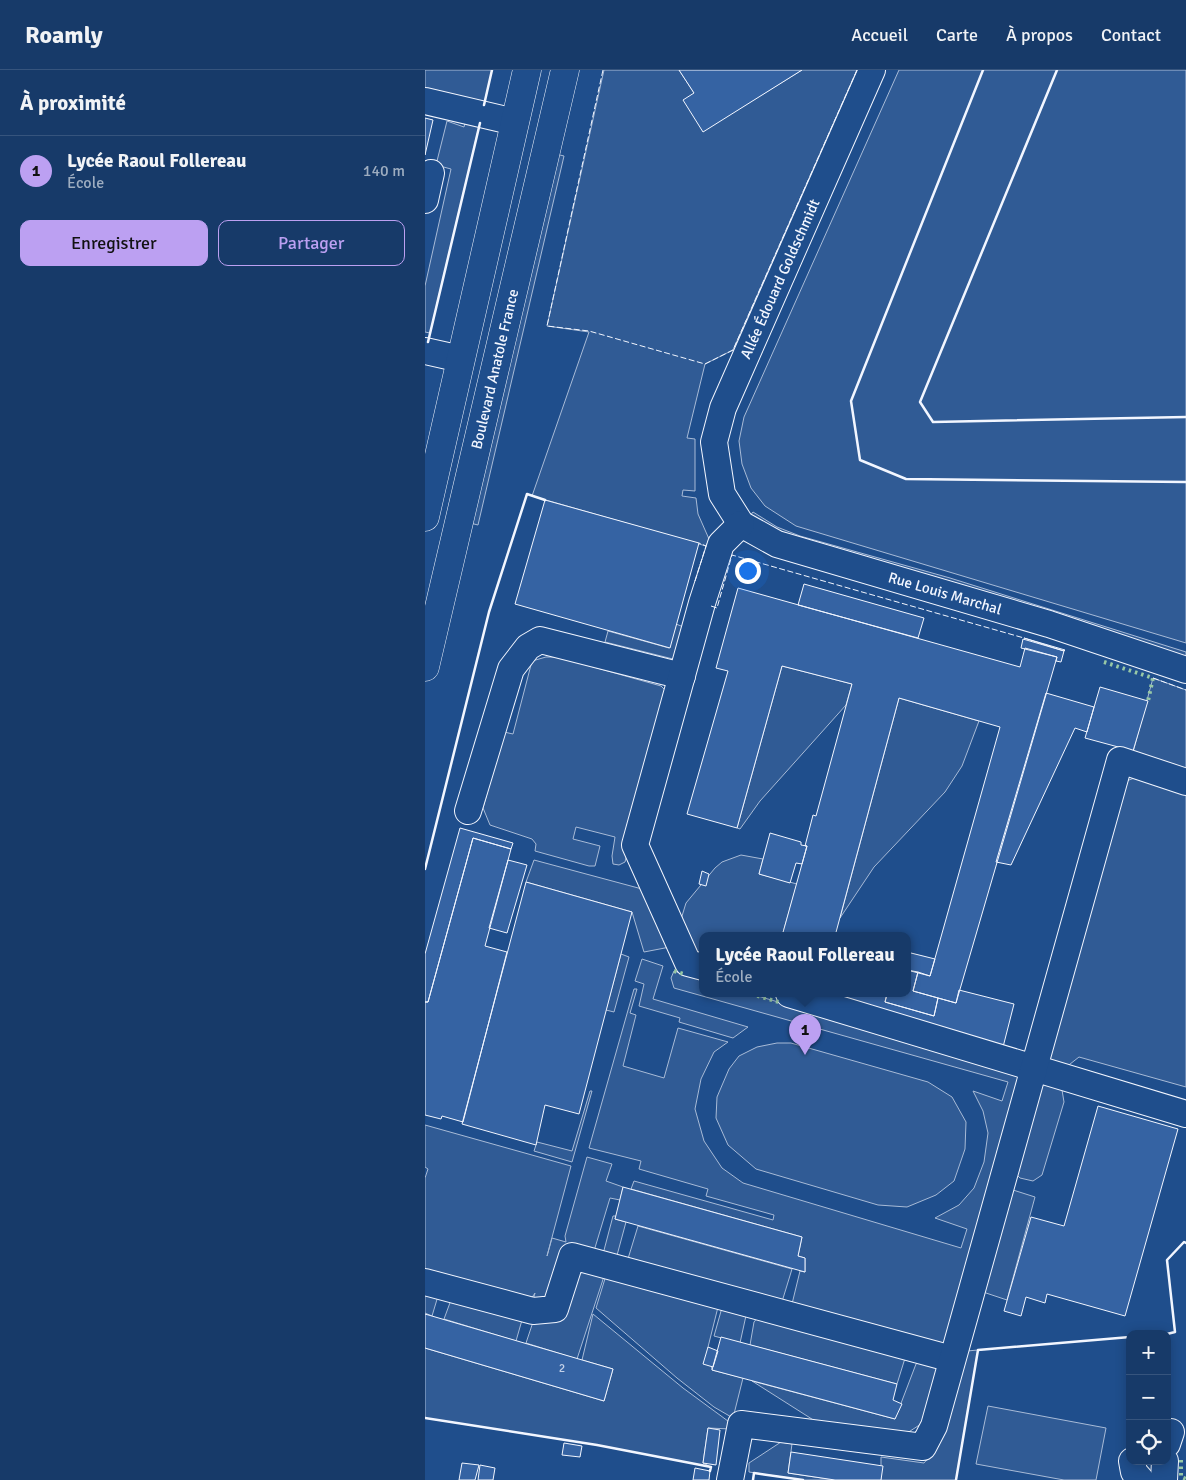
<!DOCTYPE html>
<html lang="fr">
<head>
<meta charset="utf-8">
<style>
  body { margin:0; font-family:Signika,sans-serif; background:#20416f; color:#f1f3f6 }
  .controls { position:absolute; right:15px; bottom:15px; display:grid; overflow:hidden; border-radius:10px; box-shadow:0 2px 12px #0003 }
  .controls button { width:45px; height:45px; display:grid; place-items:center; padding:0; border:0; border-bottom:1px solid #36547d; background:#173a69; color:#f1f3f6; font:25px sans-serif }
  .you { position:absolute; left:322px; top:500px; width:18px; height:18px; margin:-12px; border:4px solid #fff; border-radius:50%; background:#1a73e8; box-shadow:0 0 0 8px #1a73e833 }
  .badge { display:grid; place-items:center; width:32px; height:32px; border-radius:50%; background:#bca0f2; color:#111; font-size:16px; font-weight:700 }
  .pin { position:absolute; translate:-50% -41px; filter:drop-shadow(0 1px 2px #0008) }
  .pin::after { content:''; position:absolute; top:26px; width:18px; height:15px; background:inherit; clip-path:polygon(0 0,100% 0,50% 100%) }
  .popup { position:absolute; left:274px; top:862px; width:212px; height:65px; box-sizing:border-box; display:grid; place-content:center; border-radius:10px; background:#173a69; filter:drop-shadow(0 1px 4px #0005); font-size:16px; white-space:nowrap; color:#9eadc0 }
  .popup b { font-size:19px; color:#f1f3f6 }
  .popup::after { content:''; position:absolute; left:50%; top:100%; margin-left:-10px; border:10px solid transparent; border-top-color:#173a69 }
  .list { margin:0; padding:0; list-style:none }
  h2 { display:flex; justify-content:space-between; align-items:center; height:65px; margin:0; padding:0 20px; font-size:21px }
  h2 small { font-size:16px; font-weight:400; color:#9eadc0 }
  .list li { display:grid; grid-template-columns:32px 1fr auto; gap:15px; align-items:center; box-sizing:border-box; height:70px; padding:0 20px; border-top:1px solid #36547d }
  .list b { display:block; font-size:19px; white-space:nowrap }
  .list p { margin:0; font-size:16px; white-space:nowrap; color:#9eadc0 }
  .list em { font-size:16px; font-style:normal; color:#9eadc0 }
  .actions { display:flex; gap:10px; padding:15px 20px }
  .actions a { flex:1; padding:11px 0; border:1px solid #bca0f2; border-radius:10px; text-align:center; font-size:18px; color:#bca0f2 }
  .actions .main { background:#bca0f2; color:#111 }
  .icon { flex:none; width:28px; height:28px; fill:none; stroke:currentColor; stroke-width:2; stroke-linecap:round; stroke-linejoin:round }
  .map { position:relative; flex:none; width:761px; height:1410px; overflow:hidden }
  header { display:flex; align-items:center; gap:30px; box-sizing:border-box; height:70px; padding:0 25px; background:#173a69; border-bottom:1px solid #36547d }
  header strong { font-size:24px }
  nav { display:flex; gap:28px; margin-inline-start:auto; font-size:18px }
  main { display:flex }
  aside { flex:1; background:#173a69 }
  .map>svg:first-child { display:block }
  .built { fill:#305b95; stroke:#a8bbd7 }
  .building { fill:#3563a3; stroke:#f2f6ff }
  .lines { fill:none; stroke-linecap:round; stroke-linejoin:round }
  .minor-casing { stroke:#f2f6ff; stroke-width:28 }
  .major-casing { stroke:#f2f6ff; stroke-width:29 }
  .minor { stroke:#1f4e8c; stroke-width:26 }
  .major { stroke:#1f4e8c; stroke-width:28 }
  .hedge { stroke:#97c8a6; stroke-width:4; stroke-dasharray:2.5 4; stroke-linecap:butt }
  .fence { stroke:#f2f6ff; stroke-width:1; stroke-dasharray:6 2.5; stroke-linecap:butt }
  .wall { stroke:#f2f6ff; stroke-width:2.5 }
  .labels { text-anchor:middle; stroke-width:4; stroke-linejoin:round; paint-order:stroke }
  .number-label { font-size:12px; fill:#c3d1e8 }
  .street-label { font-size:15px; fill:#f2f6ff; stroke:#1f4e8c }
</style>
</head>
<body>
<header>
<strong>Roamly</strong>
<nav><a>Accueil</a><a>Carte</a><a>À propos</a><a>Contact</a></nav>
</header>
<main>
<aside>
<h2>À proximité<small></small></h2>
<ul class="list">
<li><span class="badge">1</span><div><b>Lycée Raoul Follereau</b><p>École</p></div><em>140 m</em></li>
</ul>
<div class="actions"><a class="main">Enregistrer</a><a>Partager</a></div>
</aside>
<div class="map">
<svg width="761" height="1410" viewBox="0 0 761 1410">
  <rect width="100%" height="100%" fill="#1f4e8c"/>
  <path class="built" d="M0,0H67L59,34L0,20Z
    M179,0H254L269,23L278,61L377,0H432L308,280L280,294L262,368L270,369V421L258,420L257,426L271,428L273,444L284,469L281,476L107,426L164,262L122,256Z
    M474,0H761V573L371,456L340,436L326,418L317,394L314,371L319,347Z
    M41,49L55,52L5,263L0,262V216L26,99L11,95L22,51L39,57Z
    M131,84L139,86L53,455L45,453Z
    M328,442L352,457L375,466L525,508L761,582V590L382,475L324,447Z
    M251,554L261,558L252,587L248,589L180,572L183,561L244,578Z
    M121,587H133L236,616L240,620L202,784L200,792L194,795L188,794L187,786L190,767L151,757L148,769L175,776L170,796H164L110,781L111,774L107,769L65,755L58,738L79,662L88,664L107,591Z
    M357,596L427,614L421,635L335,731L315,759L312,758Z
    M728,608L761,620V705L707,686Z
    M474,628L554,651L537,696L520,722L449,797L415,848Z
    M712,707L761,723V1017L654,987L640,998L623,988L696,713Z
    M316,785L338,789L334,804L372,814L357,866H278L277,890L256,865L257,846L261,833L290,798L297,792Z
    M109,790L217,819L245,877L219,882L207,842L101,812Z
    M196,884L204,887L189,942L181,940Z
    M217,889L238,896L228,929L323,957L308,968L254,952L255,948L214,936L219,914L210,911Z
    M249,901L277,910L278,924H326L597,1004L521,1271L516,1275L367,1234L375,1201L380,1202V1188L373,1186L377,1167L206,1119L209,1111L348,1150L349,1145L281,1126L283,1119L214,1099L216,1091L164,1078L209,919H212L205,943L211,945L198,996L239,1008L253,958L303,972L289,982L276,1009L270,1039L279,1071L297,1098L318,1113L536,1178L542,1159L510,1148L534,1135L549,1118L559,1092L563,1063L558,1041L548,1021L577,1031L583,1012L249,918L246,908Z
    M352,973H366L503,1012L527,1027L541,1052L540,1079L529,1111L511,1125L482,1137L453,1135L331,1099L303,1075L291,1048L292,1027L304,999L314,986L332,977Z
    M616,1012L637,1020L639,1032L617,1105L608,1111L595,1108L592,1105Z
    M165,1021H167L147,1092L109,1081L112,1072L147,1081Z
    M0,1055L146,1096L122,1186L127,1168L141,1172L140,1166L162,1087L187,1094L181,1111L198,1117L195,1130L185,1128L169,1181L178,1184L188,1146H191L190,1149L201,1152L191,1189L185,1188L152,1289L101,1273L108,1252L102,1251L110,1223L104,1232L0,1207V1108L3,1099L0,1097Z
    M588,1120L610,1127L582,1230L558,1222Z
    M213,1156L367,1199L356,1235L202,1192Z
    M182,1202L294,1233L283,1277L287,1300L318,1308L308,1348L289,1337L252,1308L171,1238Z
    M0,1223L13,1226L7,1246L0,1243Z
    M26,1230L97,1250L91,1271L19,1249Z
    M298,1234L322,1241L315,1273L289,1266Z
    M168,1244L258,1318L307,1354L306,1359L283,1358L278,1393L286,1397L172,1375L0,1348V1278L179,1331L188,1299L157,1290Z
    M333,1247L481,1285L472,1314L325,1275L329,1252Z
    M553,1280L531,1410H456V1387L499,1393L514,1375L534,1294L542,1281Z
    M497,1290L518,1297L496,1354L479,1365L401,1358L327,1311L470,1349L491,1294Z
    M563,1336L681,1358L671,1410H639L551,1394Z
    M356,1372L367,1374L363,1403L410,1410H378L324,1402V1393Z"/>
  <path class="building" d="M254,0H377L278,62L258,30L269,23Z
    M0,48L8,50L0,85Z
    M120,430L274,473L245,578L90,534Z
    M379,514L499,548L493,568L373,535Z
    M313,518L595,597L600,578L632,587L531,933L488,921L493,902L505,906L575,657L474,628L410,866H357L382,776H380L388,745L391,746L427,614L357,596L312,758L262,744L303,601L291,598Z
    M599,568L640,580L639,581Z
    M598,569L639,581L636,592L631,591L632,587L596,578Z
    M675,617L723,631L708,681L660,668Z
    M621,623L669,637L662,662L650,658L586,795L571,792Z
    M35,758L88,773L86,779L48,768L3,932H0V884Z
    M345,763L376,772V775L382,776L377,794L371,793L365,813L334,804Z
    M48,768L86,779L60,876L82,882L38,1052L17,1046L16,1049L0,1045V932H3Z
    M83,790L102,795L82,863L64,858Z
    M277,801L284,804L281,816L274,814Z
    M101,812L207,842L154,1044L120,1035L111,1075L37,1054Z
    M482,882L510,889L505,906L482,900Z
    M482,900L493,902L488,921L513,928L509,946L460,932L462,924H482Z
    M534,920L589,934L577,981L405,924H462L460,932L509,946L513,928L531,933Z
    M673,1036L753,1059L700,1246L622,1224L620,1233L601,1227L596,1246L579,1241L606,1147L639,1156Z
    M198,1117L377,1167L373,1186L380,1188V1202L190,1149Z
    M0,1244L188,1299L179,1331L0,1278Z
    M296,1267L472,1314L468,1330L477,1334L470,1349L287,1300Z
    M283,1277L293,1281L288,1297L278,1294Z
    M283,1358L295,1360L291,1395L278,1393Z
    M139,1373L157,1376L155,1387L137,1385Z
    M366,1382L458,1396L456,1410H410L363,1403Z
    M37,1393L54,1395L50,1410H34Z
    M55,1395L70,1398L68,1410H53Z
    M270,1398L285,1401L284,1410H268Z"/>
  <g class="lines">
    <defs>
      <g id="minor">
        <path id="s1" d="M447,0L298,338L289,372L297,424L316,454L352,474L624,554L761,600"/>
        <path d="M0,31L90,52"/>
        <path d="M0,130L6,103"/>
        <path d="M0,281L36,289"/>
        <path d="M43,741L86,599L103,577L115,570L257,606"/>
        <path d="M278,897L263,893L210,775L277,533L296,474L316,454"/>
        <path d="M364,924L761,1044"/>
        <path d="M0,1212L108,1241L130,1239L147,1186L527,1289"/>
        <path d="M742,1374L746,1362"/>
        <path d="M707,1391L709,1402L716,1410"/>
        <path d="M305,1410L316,1354L498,1377L509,1356L695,690L761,712"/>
        <path d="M739,1410L740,1391"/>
      </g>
      <g id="major">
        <path d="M0,447L102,0"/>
        <path id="s2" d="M0,597L140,0"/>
      </g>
    </defs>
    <use href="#minor" class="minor-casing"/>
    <use href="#major" class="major-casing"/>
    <use href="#minor" class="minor"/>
    <use href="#major" class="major"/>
    <path class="hedge" d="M679,592L728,608L723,631
      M249,901L259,904
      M326,924L357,933
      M756,1390V1407L761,1409"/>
    <path class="fence" d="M178,0L122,256L164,261L280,294L308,280L432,0
      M270,511L281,476L274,473
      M286,536L292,538L307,485L599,568
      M728,608L761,620"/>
    <path class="wall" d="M558,0L426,331L435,390L481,409L761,412
      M632,0L495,332L508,352L761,347
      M59,35L67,0
      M3,272L55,53
      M0,799L64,542L102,424L120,430
      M742,1264L750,1262L742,1190L759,1172L761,1173
      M0,1348L172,1375L286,1397L285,1401
      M328,1410L329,1403L378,1410
      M531,1410L553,1280L705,1267"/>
  </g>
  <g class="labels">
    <g class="number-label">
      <text x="137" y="1302">2</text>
    </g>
    <g class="street-label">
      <text transform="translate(355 209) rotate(-66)" y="5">Allée Édouard Goldschmidt</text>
      <text dy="5" stroke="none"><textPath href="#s2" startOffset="306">Boulevard Anatole France</textPath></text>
      <text dy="5" stroke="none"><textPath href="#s1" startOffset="709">Rue Louis Marchal</textPath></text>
    </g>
  </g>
</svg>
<div class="controls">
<button>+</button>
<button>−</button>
<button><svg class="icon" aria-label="locate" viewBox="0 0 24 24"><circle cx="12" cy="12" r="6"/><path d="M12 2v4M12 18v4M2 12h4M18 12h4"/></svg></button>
</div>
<div class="you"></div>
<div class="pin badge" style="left:380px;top:985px">1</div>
<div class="popup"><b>Lycée Raoul Follereau</b>École</div>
</div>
</main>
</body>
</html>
